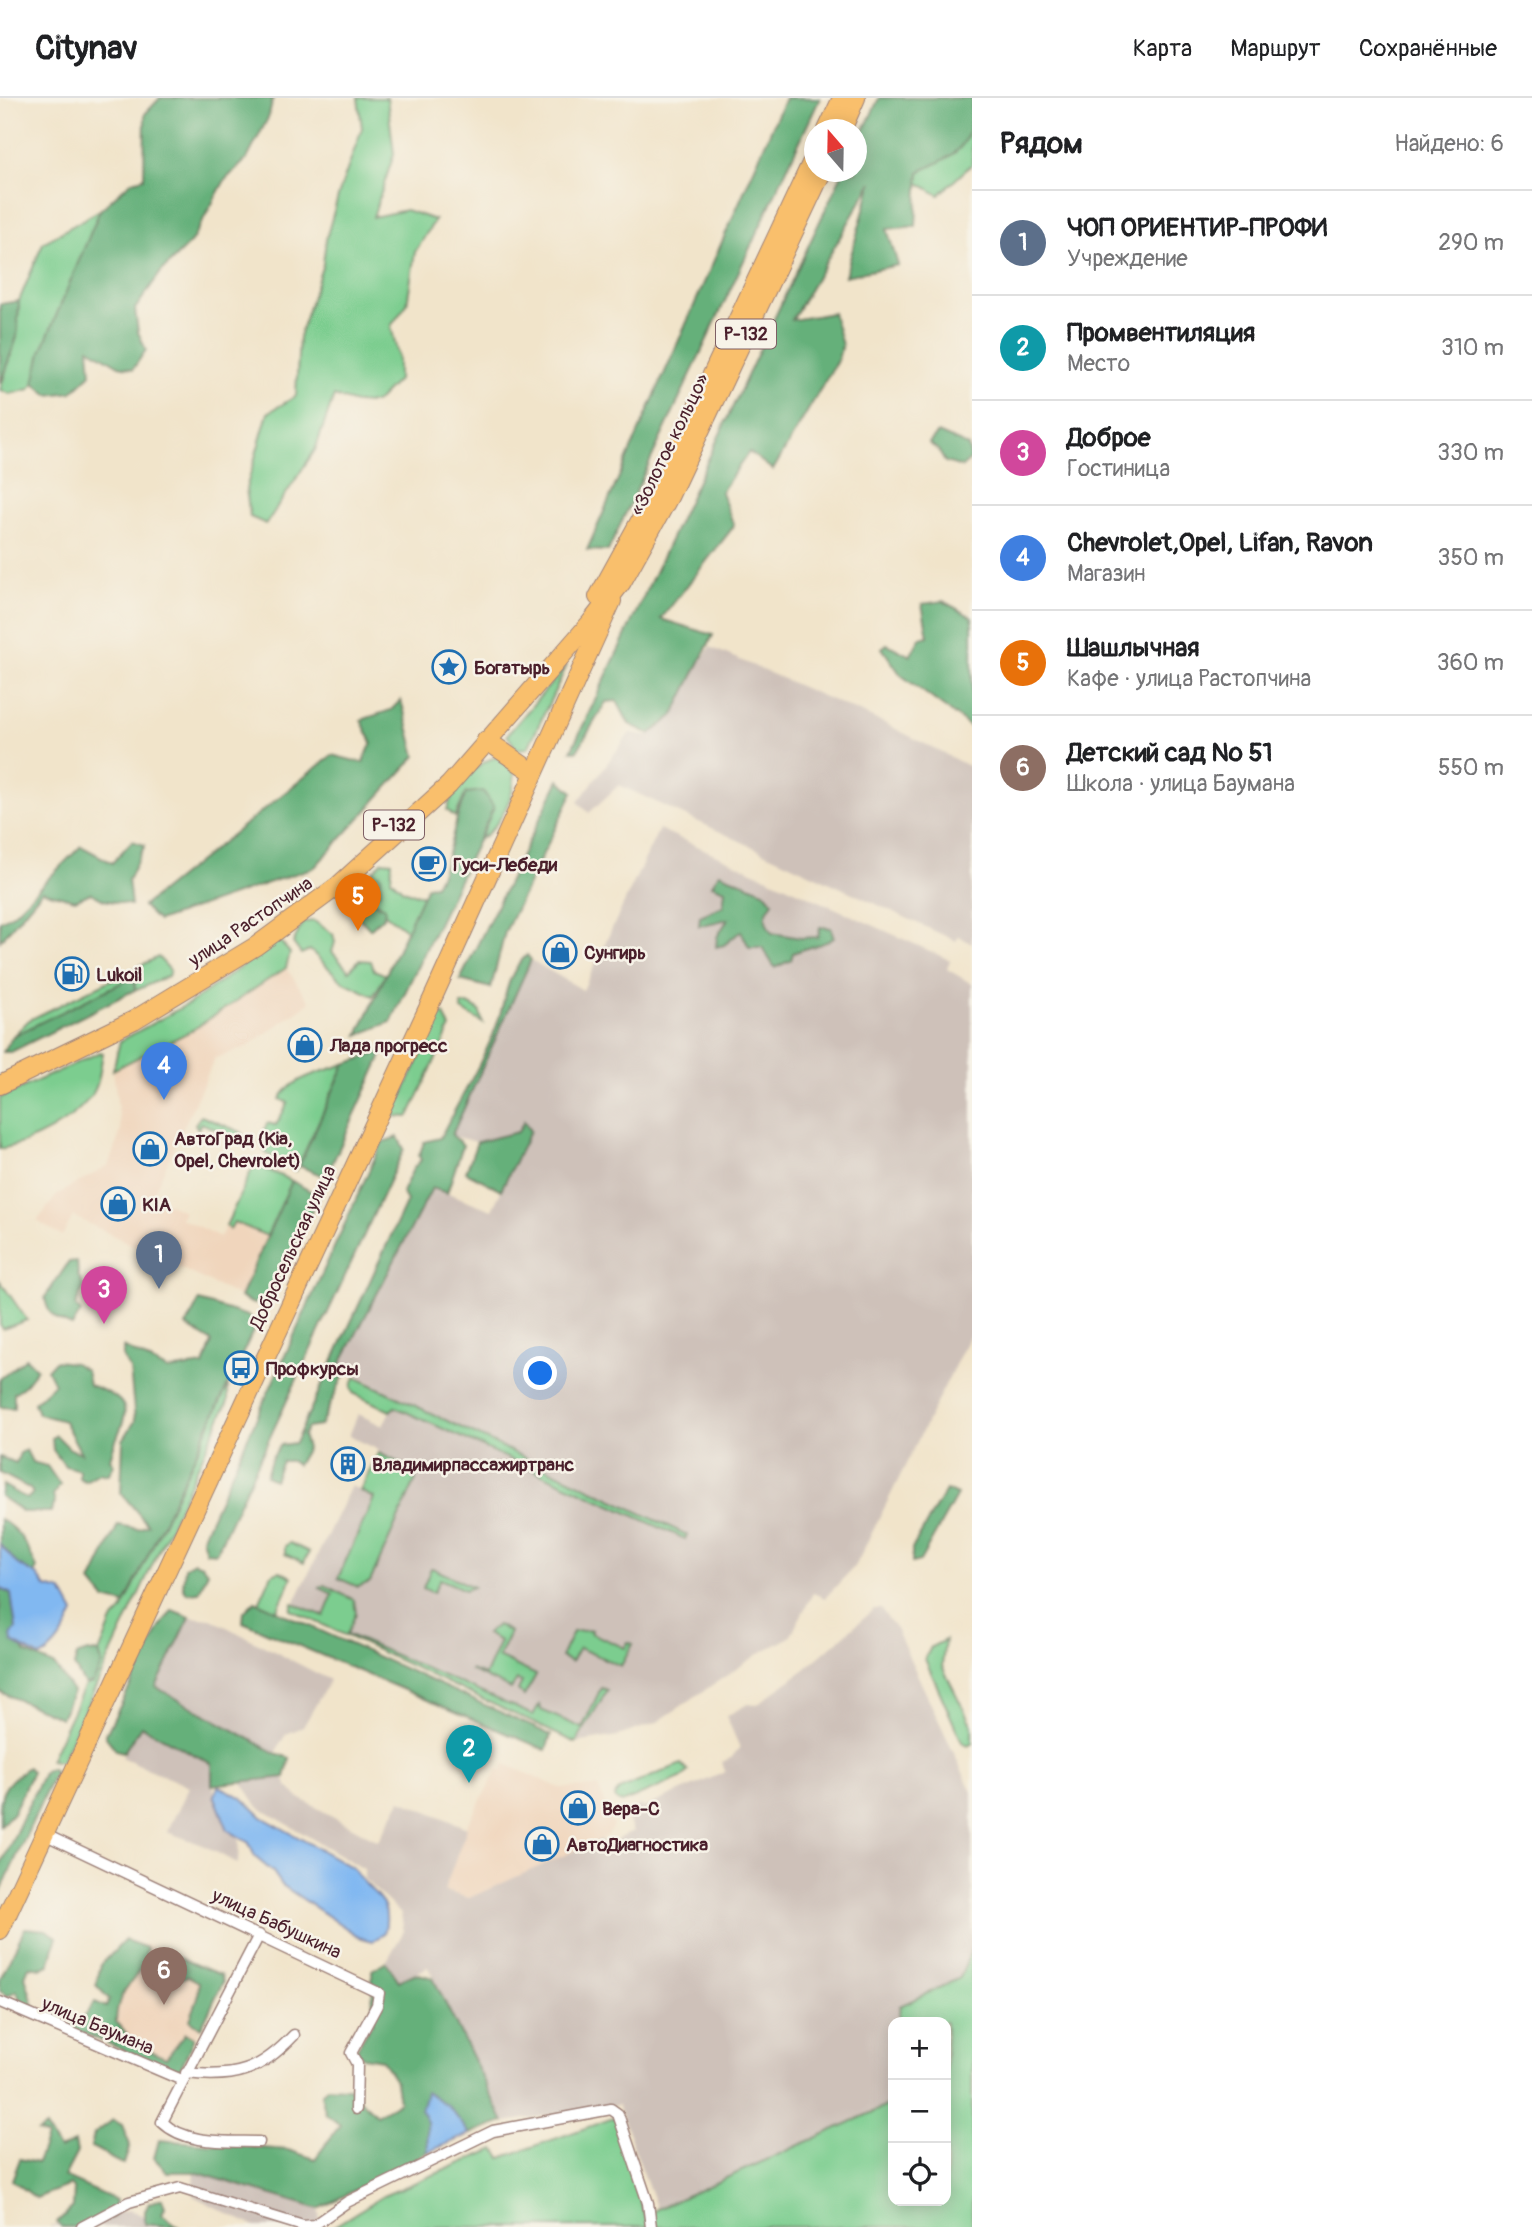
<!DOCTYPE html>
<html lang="ru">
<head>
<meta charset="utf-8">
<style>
  body { margin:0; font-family:Pangolin,sans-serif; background:#f6f6f6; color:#202124 }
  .controls { position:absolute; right:21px; bottom:21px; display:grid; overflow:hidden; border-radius:14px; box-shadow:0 4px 18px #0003 }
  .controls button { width:63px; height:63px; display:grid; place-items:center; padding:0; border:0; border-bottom:2px solid #e0e0e0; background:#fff; color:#202124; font:35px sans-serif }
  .compass { position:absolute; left:804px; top:21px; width:63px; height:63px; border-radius:50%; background:#fff; box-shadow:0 4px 18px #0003; rotate:340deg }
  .you { position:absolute; left:541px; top:1276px; width:24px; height:24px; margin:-18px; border:5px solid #fff; border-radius:50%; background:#1a73e8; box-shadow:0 0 0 10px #1a73e833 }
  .badge { display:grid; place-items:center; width:46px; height:46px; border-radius:50%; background:#d93025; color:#fff; font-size:23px; font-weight:700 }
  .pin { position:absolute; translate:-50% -58px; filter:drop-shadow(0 2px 4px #0008) }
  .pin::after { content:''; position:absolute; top:37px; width:24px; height:21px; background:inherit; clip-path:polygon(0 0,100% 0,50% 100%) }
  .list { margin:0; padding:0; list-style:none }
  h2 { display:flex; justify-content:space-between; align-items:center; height:91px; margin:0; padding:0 28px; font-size:30px }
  h2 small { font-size:23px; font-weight:400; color:#757577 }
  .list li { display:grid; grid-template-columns:46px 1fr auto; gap:21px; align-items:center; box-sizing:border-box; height:105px; padding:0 28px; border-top:2px solid #e0e0e0 }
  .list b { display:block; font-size:26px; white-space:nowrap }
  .list p { margin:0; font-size:23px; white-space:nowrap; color:#757577 }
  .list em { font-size:23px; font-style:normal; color:#757577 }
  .icon { flex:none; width:38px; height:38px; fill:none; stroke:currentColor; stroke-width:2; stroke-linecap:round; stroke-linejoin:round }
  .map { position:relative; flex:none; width:972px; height:2129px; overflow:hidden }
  header { display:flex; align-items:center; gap:42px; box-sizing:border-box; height:98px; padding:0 35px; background:#fff; border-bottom:2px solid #e0e0e0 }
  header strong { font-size:33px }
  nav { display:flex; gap:38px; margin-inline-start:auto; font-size:24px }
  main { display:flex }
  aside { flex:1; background:#fff }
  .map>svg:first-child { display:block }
  .built { fill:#f0d5bc }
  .industrial { fill:#cec1b9 }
  .green { fill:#7ccd8f; stroke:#63765d; stroke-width:2 }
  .forest { fill:#65b07a; stroke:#586852; stroke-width:2 }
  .water { fill:#81b8f1; stroke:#666c8e; stroke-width:2 }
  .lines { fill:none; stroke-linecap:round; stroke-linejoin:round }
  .minor-casing { stroke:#9e827a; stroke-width:13 }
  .primary-casing { stroke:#9e827a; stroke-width:20 }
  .trunk-casing { stroke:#9e827a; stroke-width:20 }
  .minor { stroke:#fff; stroke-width:10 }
  .primary { stroke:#f9bf6c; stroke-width:18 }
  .trunk { stroke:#f9bf6c; stroke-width:18 }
  .labels { text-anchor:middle; stroke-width:5; stroke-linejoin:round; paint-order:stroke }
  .shield { fill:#f7f3e8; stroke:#7e5f64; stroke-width:2 }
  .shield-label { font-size:18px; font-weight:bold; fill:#4a1f2b }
  .street-label { font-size:19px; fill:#4a1f2b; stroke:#f7f3e8 }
  .poi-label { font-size:19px; font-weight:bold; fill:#4a1f2b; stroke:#f7f3e8; text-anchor:start }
</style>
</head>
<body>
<header>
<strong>Citynav</strong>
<nav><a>Карта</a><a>Маршрут</a><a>Сохранённые</a></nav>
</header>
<main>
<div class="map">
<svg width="972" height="2129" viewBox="0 0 972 2129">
  <rect width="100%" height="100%" fill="#f7f3e8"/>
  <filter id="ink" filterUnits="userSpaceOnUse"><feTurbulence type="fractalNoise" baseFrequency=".0143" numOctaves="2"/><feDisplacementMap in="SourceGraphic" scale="14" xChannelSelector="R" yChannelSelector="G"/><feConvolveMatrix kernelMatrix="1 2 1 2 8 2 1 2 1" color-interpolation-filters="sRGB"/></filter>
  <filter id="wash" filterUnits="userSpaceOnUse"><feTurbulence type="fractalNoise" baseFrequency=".00686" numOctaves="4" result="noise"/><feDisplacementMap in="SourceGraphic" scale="28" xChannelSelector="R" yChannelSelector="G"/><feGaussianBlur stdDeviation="1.57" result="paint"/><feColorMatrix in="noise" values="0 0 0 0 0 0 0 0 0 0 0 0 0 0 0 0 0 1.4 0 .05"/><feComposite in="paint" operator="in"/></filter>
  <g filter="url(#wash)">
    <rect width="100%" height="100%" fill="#f1e4ca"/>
    <path class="built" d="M286,870L310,904L247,949L215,960L152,1098L184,1113L180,1120L220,1139L226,1128L230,1131L234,1124L267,1138L240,1199L73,1118L62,1138L37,1123L58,1096L108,1068L121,1033L113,972L191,933Z
      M505,1666L560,1690L598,1689L613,1727L608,1737L601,1741L502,1787L469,1800L444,1793L467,1727L498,1671L502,1672Z
      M145,1846L223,1884L179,1975L101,1937Z"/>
    <path class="industrial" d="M710,549L882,624L972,670V846L959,838L956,843L619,687L589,715L578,704L630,635L651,638Z
      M659,731L950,862L947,871L972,886V1233L856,1467L825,1500L813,1495L790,1539L760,1555L656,1625L618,1638L576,1645L291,1512L351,1388L360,1393L379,1352L349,1338L358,1316L383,1328L396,1300L340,1267L432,1089L492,1112L530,1033L477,1044L452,1038L531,862L583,892Z
      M874,1511H881L896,1531L972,1694V1850L960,1880L900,1908L898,1924H893V2005L657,2111L618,2007L504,2024L428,1869L399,1883L386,1864L404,1833L401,1816L364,1781V1771L258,1709L241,1683L285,1679L287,1688L299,1700L378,1743L401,1702L467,1730L444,1793L469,1800L601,1741L608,1753L618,1747L616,1742L633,1733L625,1715L641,1707L643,1710L725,1674L722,1664L731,1660L740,1650L726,1618L748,1606L757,1607L805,1571Z
      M190,1519L211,1521L330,1582L303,1629L286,1636L275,1655L155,1589Z
      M141,1628L213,1666L214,1697L228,1732L239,1739L238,1766L203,1747L167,1734L189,1689L122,1659Z
      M195,2074L319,2111L320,2129H255L193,2098Z
      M130,2112L169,2129H49Z"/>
    <path class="green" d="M358,0H387L394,56L373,119L406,112L435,122L415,154L407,206L391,228L398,258V282L375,305H355L334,298L315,352L266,426L250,419L246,391L268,315L296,298L299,239L323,166L326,141L339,95L362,30Z
      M972,0V66L939,97L870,56Z
      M100,112L102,138L34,285L30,291L10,296L0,292L17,239L19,203L43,145Z
      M567,567L528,650L517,651L507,637Z
      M496,659L513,670C519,692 499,730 480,741L494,709L466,695L455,719L447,712C451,693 477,664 496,659Z
      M383,763L392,764L391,781L403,792L423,798L407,833L384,815L385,809L372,801L381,793L380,779L373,773Z
      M314,823L333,836L335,844L332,854L349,873L359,862L371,863L374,872L386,877L373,898L342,883L310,852L301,856L293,845L303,824Z
      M279,842L290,855L286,870L191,933L113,972L120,943L190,905Z
      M158,859L170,872L168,878L137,892H135V884L13,938L29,922Z
      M468,906L479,912L483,925L462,912L461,907Z
      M444,916L450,930L410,1016L408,1019L393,1018L439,917Z
      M100,954L103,955C100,969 100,987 91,998C71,1025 32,1045 0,1051V1000Z
      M345,966L296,1073L266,1055L260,1044L267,1025L276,1027L288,1005L280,1001C291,979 323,974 345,966Z
      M201,1018L241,1034L248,1045L201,1025L198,1031L195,1026Z
      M257,1067L292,1083L267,1138L234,1124L230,1131L226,1128L251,1073Z
      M0,1183L27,1222L3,1231L0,1227Z
      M355,1279L687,1437L685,1441L395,1309L390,1313L353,1295L351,1289Z
      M228,1288V1303L61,1664L50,1662L85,1587L93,1585L102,1565L99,1555L112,1523L122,1513Z
      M378,1355L412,1371L416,1381L370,1484L358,1489L338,1480L374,1400L360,1393Z
      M290,1445L309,1454L304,1465L285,1456V1448Z
      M431,1470H432L473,1489L465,1492L440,1481L433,1495L423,1490Z
      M279,1473L292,1479L277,1513L259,1505L272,1476Z
      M324,1487L354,1502L356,1515L347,1536L533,1617L539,1607L541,1612L582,1630L601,1590L607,1592L576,1645L291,1512L293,1505L324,1518L333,1496L320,1490Z
      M497,1527L510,1534L498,1559L536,1577L524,1598L518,1592L522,1584L517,1582L511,1591L470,1572L485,1577L500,1543L486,1536Z
      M592,1532L591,1535L625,1550L628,1544L633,1546L621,1568L579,1550L571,1564L561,1559L573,1534Z
      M945,1542L942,1568L972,1628V1645L967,1647L962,1644L925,1561L931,1549Z
      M681,1666L688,1673L683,1679L622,1705L617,1703L614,1698L619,1692Z
      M972,1850V2129H333L383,2098L495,2051L501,2060L616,2019L645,2119L657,2111L893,2005V2103H946V1924H898L900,1908L960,1880Z"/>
    <path class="forest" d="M160,0H273L269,18L247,61L225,82L191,144L161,174L135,211L138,234L146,252L133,271L119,268L89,250L91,276L72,294L49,297L34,285L41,254L100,112L132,83L144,80L145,16Z
      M785,0H820L608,453L587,452Z
      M879,0H972C972,51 960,54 919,74L916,128L887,131L898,167L845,178L872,84L792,222L833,215L842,247L838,261L773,372L749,354L721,394L734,428L661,521L713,537L673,618L650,636L629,626L617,603L606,604L577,653H571L843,74H856L857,47Z
      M19,203L17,239L0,285V206Z
      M938,335L968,348L971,361L962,369L945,364L938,352L929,345Z
      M943,503L972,519V630L901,577L882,550L887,546L910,558L920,540L928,538L922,506Z
      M401,602L416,658L315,769L158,823L143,808L332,657L363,665L372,644L361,622L391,612Z
      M559,682L573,694L505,834L491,890L460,882Z
      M483,693L494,709L391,924L358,937L427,788L435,787C452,758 452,725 466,695Z
      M132,743L145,747L128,782L131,807L104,802L91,795L75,802L42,793L0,843V823L13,816L81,748L112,765Z
      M373,773L381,778V793L372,801L377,807L385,809L384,818L370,831L359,820L362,800L358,788Z
      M719,775L764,793L773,804C764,816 763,822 772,835L801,840L818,839L820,829L831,830L834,840C821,848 808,849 793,855L791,862L775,870L762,849H749L741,833L724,847L716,849L717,839L728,821L699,828L700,818L723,808L725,792L712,787Z
      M527,857L531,862L452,1037L463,1047L447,1095L432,1090L340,1267L343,1279L320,1328L307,1330L303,1337L307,1350L297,1367L291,1363H282L274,1382L266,1378L272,1359L281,1347L295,1345L407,1103L402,1094L413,1071L421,1062L419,1058L424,1044L440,1040C458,1004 482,967 496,929C506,903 505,877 527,857Z
      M131,880L135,884V892L11,954H3L13,938Z
      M384,953L326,1079L299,1068L345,966Z
      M524,1023L530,1033L501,1092L466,1074L477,1044L518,1034Z
      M398,1039L404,1051L216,1455L206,1454L202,1440L382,1044Z
      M292,1083L319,1098L267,1205L253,1206L240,1199Z
      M77,1163L78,1177L84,1189L75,1208L81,1214L72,1228C56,1222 47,1217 45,1199L69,1164Z
      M199,1203L248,1218L255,1229L125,1506L105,1501L91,1484L118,1427L138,1431L148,1427L121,1395L123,1342L135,1323L130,1271L123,1260V1249L168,1272L204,1267L212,1244L186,1228Z
      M26,1260L37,1271L23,1289L14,1295V1310L0,1309V1281Z
      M55,1263L74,1265L86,1272L89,1287C146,1306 120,1320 110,1361L114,1367L108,1377L99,1375L85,1383L79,1380V1372L65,1368L53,1352L52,1340L56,1337L70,1351L81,1355L64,1323L38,1316L34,1305L54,1286L47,1272Z
      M26,1352L32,1364L47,1368L60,1387L53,1397L55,1405L51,1414H23L0,1398L3,1387L27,1401L33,1395L29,1390L0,1375V1359L16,1365L20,1355Z
      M946,1392L957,1397L920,1463L912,1465V1451Z
      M0,1421C21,1433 27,1448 37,1470L34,1476L17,1466L0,1446Z
      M194,1464L202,1467L208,1474L199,1494L187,1495L183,1489L185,1469Z
      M0,1490L11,1496L16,1530L25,1554L55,1568L73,1594L61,1620L0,1594Z
      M255,1503L551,1637L546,1652L243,1524L244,1514Z
      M172,1512L190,1519L156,1589L275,1655L290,1660L285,1679L212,1687V1666L141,1628L124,1654L116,1652L105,1638L159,1531Z
      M87,1553L99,1555L102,1565L93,1585L85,1587L74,1568L77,1558Z
      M28,1669L32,1674L13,1715L0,1728C0,1694 0,1689 28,1669Z
      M50,1670L55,1674L0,1795V1769L44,1673Z
      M25,1830L46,1832L57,1839L49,1867L42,1870L29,1868L25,1878L34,1909L23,1907L16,1893L7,1898L0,1893V1881Z
      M125,1842L147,1850C141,1888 117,1883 116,1924C123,1929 126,1936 131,1941C137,1947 158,1957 166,1960L186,1935L194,1940L180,1972L161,1968L69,1929L71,1923L82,1921L95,1904L106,1909L109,1901L96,1887L101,1867Z
      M170,1856L221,1877L223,1884L201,1930L190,1922L198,1900L199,1884L188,1878L175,1883L158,1874Z
      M386,1864L399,1883L416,1875L433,1880L504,2024L470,2036L448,2008L427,2024L428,2054L319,2111L195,2074H167L154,2060L159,2042L288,2052L315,2061L340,2027L326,2016L321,1997L327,1989L349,1990L376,2017L399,2004L396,1984L382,1962L363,1959L356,1952L373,1923L372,1872Z
      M113,2022L122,2027L130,2047L124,2066C112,2064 103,2053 91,2049L94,2036Z
      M45,2029L59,2051L75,2044L77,2054L64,2079L116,2102L113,2119L90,2129H61L57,2124L73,2109L74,2092L70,2087L36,2100L12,2082L20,2061L37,2065L47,2039L38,2034Z
      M162,2100L165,2109L162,2116L179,2129L145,2126V2113L149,2105Z"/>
    <path class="water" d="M0,1446L17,1466L37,1477L46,1489L62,1493L74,1515C68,1530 55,1553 40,1559L12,1544L11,1537L16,1530L11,1496L0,1490Z
      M219,1688L241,1699L262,1719L353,1770C369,1798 394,1797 384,1836L372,1843L361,1840L282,1787L273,1774L255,1759L249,1745L228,1732L214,1697Z
      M426,1994L448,2008L470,2036L428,2054L427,2024L421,2012Z"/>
  </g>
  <g filter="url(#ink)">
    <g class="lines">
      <defs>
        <path id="minor" d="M46,1737L379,1895L377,1907L351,1955L357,1966L356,2011
          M259,1837L162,2024C186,2047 227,2043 259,2044
          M0,1904L182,1982
          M186,1975C236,1981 260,1973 294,1937
          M82,2129L129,2104L180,2090L303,2128L314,2127L347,2104L493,2033L611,2011L618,2016L648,2105L651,2129"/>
        <path id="primary" d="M486,642L534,675
          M0,1832L435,895L612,503"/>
        <path id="trunk" d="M827,32L842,0
          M842,32L856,0
          M598,499L663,381L814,59
          M0,987L134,922L256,848L339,787L449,687L591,524L622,484L669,399L822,74"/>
      </defs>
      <use href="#minor" class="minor-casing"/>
      <use href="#primary" class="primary-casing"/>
      <use href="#trunk" class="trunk-casing"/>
      <use href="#minor" class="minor"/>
      <use href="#primary" class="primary"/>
      <use href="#trunk" class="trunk"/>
    </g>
  </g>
  <defs>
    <symbol id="sight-ring" viewBox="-11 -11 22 22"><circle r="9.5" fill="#f7f3e8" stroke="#1f6fb2" stroke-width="1.5"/><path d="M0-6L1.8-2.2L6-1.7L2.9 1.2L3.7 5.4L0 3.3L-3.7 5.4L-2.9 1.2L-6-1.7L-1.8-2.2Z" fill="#1f6fb2"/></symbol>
    <symbol id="cafe-ring" viewBox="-11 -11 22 22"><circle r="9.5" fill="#f7f3e8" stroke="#1f6fb2" stroke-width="1.5"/><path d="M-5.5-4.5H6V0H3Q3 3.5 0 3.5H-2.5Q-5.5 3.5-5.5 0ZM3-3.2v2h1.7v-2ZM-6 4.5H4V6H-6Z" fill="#1f6fb2"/></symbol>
    <symbol id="shop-ring" viewBox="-11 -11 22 22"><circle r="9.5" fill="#f7f3e8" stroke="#1f6fb2" stroke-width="1.5"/><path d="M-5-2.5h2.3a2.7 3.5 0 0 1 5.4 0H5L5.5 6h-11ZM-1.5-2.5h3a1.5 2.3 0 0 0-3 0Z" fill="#1f6fb2"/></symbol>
    <symbol id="fuel-ring" viewBox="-11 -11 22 22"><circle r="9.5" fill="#f7f3e8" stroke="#1f6fb2" stroke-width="1.5"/><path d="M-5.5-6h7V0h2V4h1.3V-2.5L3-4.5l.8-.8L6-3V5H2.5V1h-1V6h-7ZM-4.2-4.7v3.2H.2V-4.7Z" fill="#1f6fb2"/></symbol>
    <symbol id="bus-ring" viewBox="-11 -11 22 22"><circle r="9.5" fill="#f7f3e8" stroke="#1f6fb2" stroke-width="1.5"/><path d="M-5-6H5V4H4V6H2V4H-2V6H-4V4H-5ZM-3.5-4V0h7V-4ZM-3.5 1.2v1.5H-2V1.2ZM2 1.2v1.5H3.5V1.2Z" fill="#1f6fb2"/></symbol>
    <symbol id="building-ring" viewBox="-11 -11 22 22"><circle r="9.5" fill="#f7f3e8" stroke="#1f6fb2" stroke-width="1.5"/><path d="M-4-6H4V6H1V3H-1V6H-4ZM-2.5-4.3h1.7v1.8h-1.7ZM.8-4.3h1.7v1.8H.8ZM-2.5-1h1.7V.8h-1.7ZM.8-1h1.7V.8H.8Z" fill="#1f6fb2"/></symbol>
  </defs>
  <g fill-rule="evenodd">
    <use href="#sight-ring" x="430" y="550" width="38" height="38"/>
    <use href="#cafe-ring" x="410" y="747" width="38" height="38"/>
    <use href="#shop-ring" x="541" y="835" width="38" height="38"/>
    <use href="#fuel-ring" x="53" y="857" width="38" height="38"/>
    <use href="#shop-ring" x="286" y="928" width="38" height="38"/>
    <use href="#shop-ring" x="131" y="1032" width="38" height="38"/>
    <use href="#shop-ring" x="99" y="1087" width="38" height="38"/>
    <use href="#bus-ring" x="222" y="1251" width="38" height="38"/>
    <use href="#building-ring" x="329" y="1347" width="38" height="38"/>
    <use href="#shop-ring" x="559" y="1691" width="38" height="38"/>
    <use href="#shop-ring" x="523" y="1727" width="38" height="38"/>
  </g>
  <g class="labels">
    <g class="shield">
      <rect x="716" y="221.5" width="60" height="29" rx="5"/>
      <rect x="364" y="712.5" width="60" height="29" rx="5"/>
    </g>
    <g class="shield-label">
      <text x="746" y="242">Р-132</text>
      <text x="394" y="733">Р-132</text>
    </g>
    <g class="street-label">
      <text transform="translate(669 346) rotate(-64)" y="7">«Золотое кольцо»</text>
      <text transform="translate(250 823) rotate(-34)" y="7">улица Растопчина</text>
      <text transform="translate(292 1149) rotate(-65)" y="7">Добросельская улица</text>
      <text transform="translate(277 1825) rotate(25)" y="7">улица Бабушкина</text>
      <text transform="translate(98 1927) rotate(23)" y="7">улица Баумана</text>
    </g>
    <g class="poi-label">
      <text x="474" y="576">Богатырь</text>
      <text x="453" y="773">Гуси-Лебеди</text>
      <text x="584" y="861">Сунгирь</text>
      <text x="96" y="883">Lukoil</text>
      <text x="330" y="954">Лада прогресс</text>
      <text x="174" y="1047">АвтоГрад (Kia,<tspan x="174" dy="22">Opel, Chevrolet)</tspan></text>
      <text x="142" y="1113">KIA</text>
      <text x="266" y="1277">Профкурсы</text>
      <text x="372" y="1373">Владимирпассажиртранс</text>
      <text x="602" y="1717">Вера-С</text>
      <text x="566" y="1753">АвтоДиагностика</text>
    </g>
  </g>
</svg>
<div class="controls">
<button>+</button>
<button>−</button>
<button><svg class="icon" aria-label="locate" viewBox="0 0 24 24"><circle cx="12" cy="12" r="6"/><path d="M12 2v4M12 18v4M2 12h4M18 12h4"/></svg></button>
</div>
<svg class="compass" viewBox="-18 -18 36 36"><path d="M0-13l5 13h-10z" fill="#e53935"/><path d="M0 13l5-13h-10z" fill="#757577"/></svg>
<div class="you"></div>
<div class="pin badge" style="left:159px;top:1191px;background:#5c6f8a">1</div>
<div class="pin badge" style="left:469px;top:1685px;background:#0f9aa8">2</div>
<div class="pin badge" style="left:104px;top:1226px;background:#d1479c">3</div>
<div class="pin badge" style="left:164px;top:1002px;background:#3f7fe0">4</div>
<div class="pin badge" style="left:358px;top:833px;background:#e8710a">5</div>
<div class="pin badge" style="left:164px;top:1907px;background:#8d6e63">6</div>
</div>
<aside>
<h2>Рядом<small>Найдено: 6</small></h2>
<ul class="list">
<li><span class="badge" style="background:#5c6f8a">1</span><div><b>ЧОП ОРИЕНТИР-ПРОФИ</b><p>Учреждение</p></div><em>290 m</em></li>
<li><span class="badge" style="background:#0f9aa8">2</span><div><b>Промвентиляция</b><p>Место</p></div><em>310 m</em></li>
<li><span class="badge" style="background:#d1479c">3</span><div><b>Доброе</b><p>Гостиница</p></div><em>330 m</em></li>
<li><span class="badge" style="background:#3f7fe0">4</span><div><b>Chevrolet,Opel, Lifan, Ravon</b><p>Магазин</p></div><em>350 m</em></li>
<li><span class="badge" style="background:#e8710a">5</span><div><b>Шашлычная</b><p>Кафе · улица Растопчина</p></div><em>360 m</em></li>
<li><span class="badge" style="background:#8d6e63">6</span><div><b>Детский сад № 51</b><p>Школа · улица Баумана</p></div><em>550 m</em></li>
</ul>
</aside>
</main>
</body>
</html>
